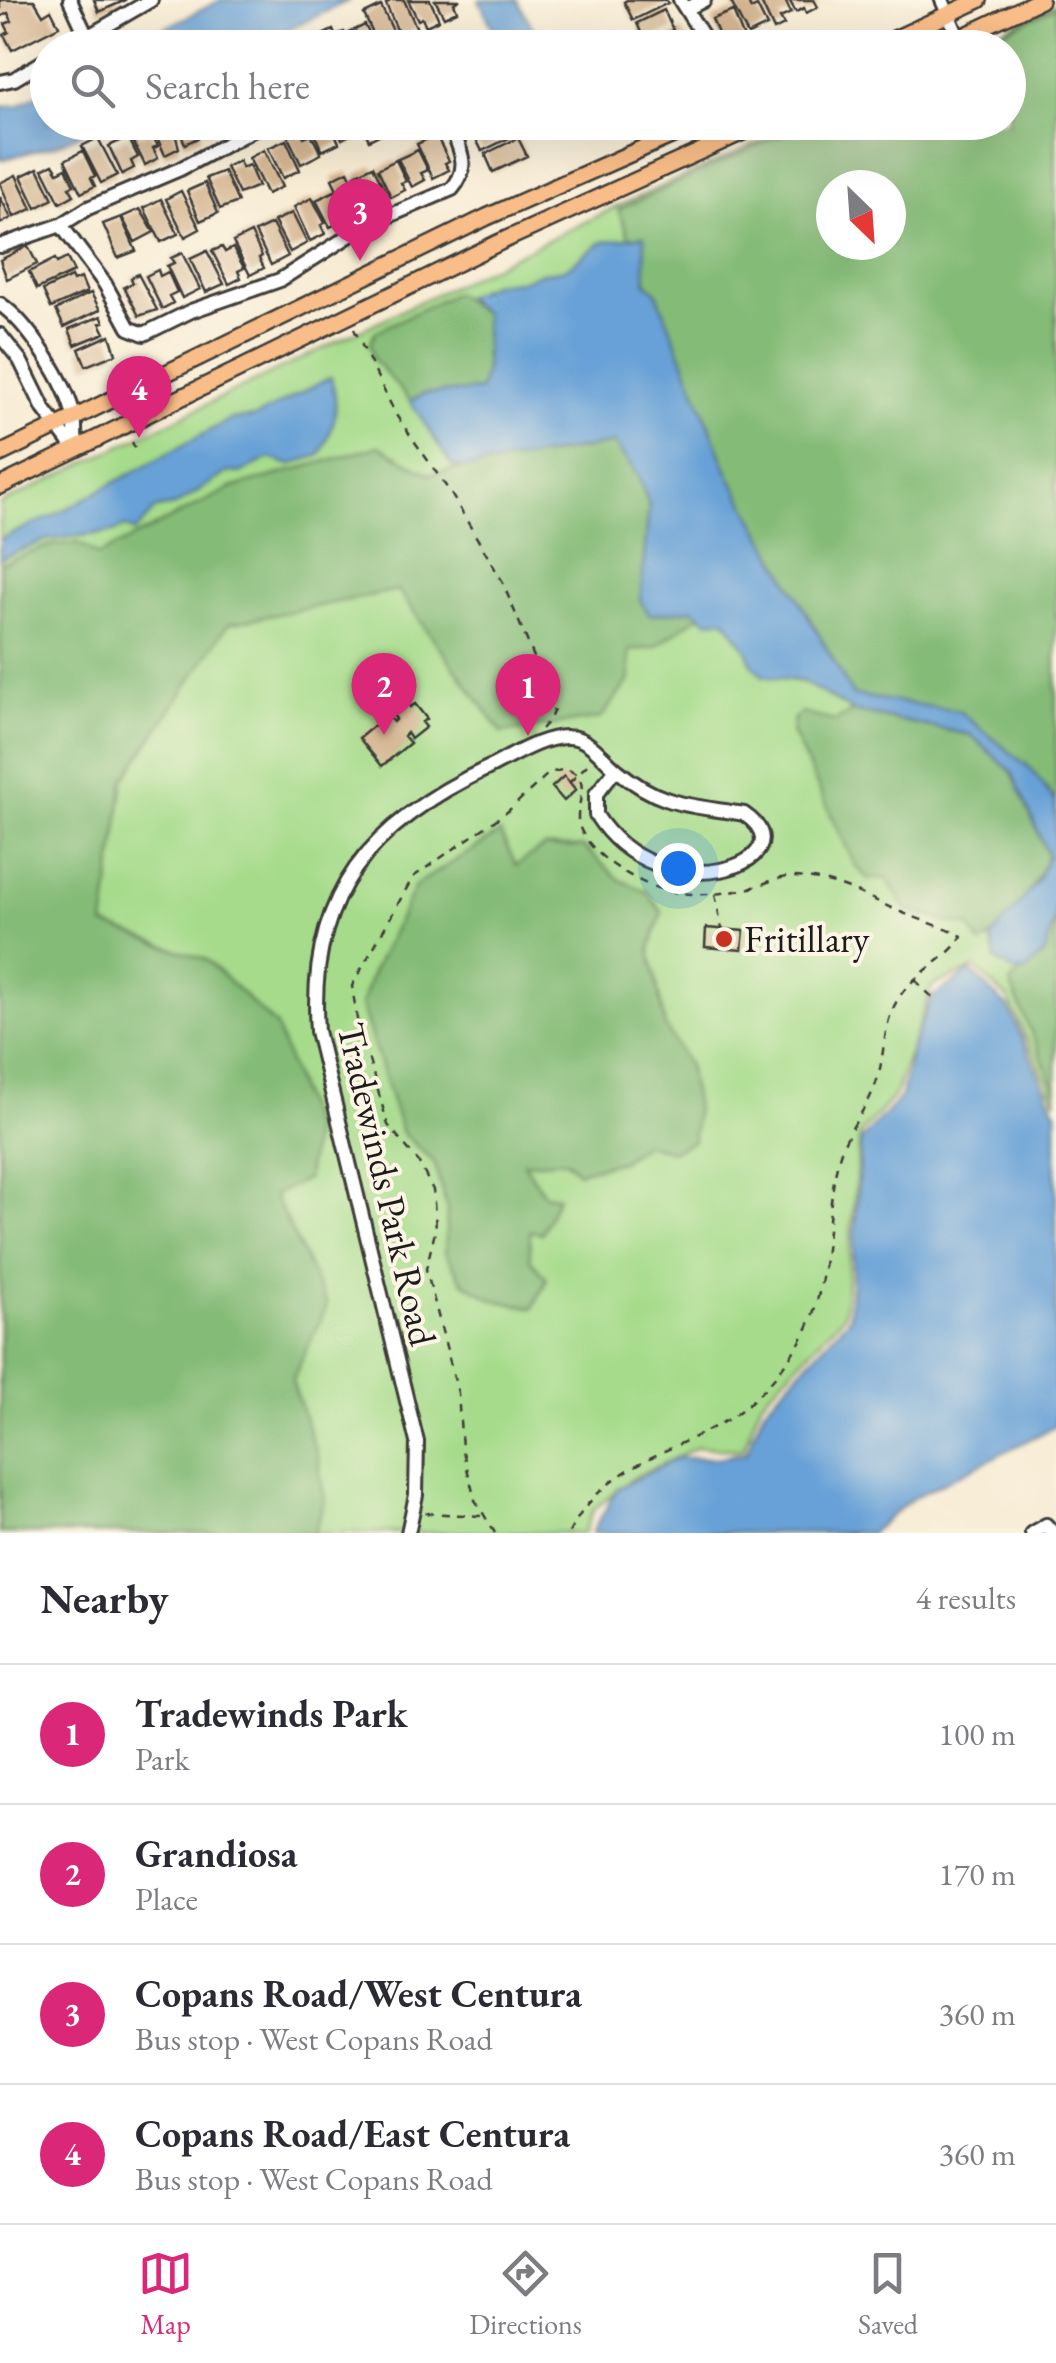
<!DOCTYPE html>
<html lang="en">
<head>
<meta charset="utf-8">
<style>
  body { margin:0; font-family:"EB Garamond",serif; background:#f2f2f3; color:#2b2b33 }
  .compass { position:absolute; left:816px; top:170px; width:90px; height:90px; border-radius:50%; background:#fff; box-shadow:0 10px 40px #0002; rotate:155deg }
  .you { position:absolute; left:678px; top:868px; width:35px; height:35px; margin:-25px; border:8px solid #fff; border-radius:50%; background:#1a73e8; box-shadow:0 0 0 15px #1a73e833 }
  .badge { display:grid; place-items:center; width:65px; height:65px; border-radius:50%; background:#db2777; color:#fff; font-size:32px; font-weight:700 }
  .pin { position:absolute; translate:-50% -82px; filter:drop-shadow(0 2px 5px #0008) }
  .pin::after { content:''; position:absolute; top:52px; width:35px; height:30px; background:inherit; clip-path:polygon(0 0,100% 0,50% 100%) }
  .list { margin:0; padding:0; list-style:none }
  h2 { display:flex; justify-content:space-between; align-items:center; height:130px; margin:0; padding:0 40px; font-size:42px }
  h2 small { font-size:32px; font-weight:400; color:#7c7c81 }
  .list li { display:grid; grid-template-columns:65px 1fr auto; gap:30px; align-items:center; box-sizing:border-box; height:140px; padding:0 40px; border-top:2px solid #e1e1e2 }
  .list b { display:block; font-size:38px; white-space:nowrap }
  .list p { margin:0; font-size:32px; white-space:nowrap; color:#7c7c81 }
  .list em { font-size:32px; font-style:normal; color:#7c7c81 }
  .icon { flex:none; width:55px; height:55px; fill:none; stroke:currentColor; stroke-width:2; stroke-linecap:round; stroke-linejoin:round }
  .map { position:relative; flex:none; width:1056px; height:1533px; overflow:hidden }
  .search { position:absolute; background:#fff; box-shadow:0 10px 40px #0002; left:30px; right:30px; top:30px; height:110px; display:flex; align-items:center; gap:25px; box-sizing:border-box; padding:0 35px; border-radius:55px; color:#7c7c81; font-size:38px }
  .sheet { height:690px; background:#fff }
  nav { display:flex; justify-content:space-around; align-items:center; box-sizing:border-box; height:140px; border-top:2px solid #e1e1e2; background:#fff; font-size:28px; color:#7c7c81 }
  nav a { display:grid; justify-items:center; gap:5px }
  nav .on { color:#db2777 }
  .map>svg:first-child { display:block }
  .green { fill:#a6db8b; stroke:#617c54; stroke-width:2.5; fill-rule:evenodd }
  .forest { fill:#84bb77; stroke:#506c4a; stroke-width:2.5; fill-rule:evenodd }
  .water { fill:#68a1d7; stroke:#425e7a; stroke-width:2.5 }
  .building { fill:#d4b591 }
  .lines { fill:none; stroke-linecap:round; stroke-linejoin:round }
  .minor-casing { stroke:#3d3b37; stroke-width:18 }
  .major-casing { stroke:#3d3b37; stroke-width:20 }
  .path { stroke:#3d3b37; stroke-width:2.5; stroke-dasharray:8 8; stroke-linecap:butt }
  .minor { stroke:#fff; stroke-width:12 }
  .major { stroke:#f8bd88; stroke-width:15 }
  .poi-dot { fill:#c8321e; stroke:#fcf5e5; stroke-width:4 }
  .labels { text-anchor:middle; stroke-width:8; stroke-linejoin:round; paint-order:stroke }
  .poi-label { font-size:38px; fill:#1c1c1c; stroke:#fcf5e5; text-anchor:start }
  .street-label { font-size:38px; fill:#1c1c1c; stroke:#fcf5e5 }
</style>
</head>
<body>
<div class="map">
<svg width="1056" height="1533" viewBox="0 0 1056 1533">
  <rect width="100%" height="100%" fill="#fcf5e5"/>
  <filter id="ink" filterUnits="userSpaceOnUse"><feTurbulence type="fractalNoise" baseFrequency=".01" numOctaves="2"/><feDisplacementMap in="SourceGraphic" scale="20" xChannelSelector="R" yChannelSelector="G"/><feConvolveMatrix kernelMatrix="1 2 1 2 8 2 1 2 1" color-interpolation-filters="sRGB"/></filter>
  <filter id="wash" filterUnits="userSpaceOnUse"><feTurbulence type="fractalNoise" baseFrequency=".0048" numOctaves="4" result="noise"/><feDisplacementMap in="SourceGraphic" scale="40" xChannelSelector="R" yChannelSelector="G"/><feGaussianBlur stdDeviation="2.25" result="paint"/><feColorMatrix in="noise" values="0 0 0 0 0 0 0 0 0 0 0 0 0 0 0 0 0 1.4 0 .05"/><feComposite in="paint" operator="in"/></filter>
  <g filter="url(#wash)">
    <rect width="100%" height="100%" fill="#f7ebd3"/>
    <path class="green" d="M1056,4V1102L1008,999L975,968L932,986L895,1095L860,1134L844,1315L761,1402L743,1450L698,1447L634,1477L594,1509L584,1533H0V504L616,207L802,123L1008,122V48L964,47ZM831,185H891V245H831Z"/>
    <path class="forest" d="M1056,7V810L956,714L850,698L725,473L618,210L807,123L1008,122V48L969,47ZM831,185H891V245H831Z
      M455,293L484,314L486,366L480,391L424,394L410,401L374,360L370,344L375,332Z
      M614,443L639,477L649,505L641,601L650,614L693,609L700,615L655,647L629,651L630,679L601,718L502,733L398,590L228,624L124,780L104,925L207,960L276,1026L313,1130L307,1179L274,1195L327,1305L292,1381L317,1454L325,1501L314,1533H0V564L51,545L78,543L99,555L231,488L379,446L429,474Z
      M853,711L971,735L1012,772L1048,855C1035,887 1011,927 980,944L969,926L942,921L906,909L886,878L868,879L855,865L792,732L794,718L802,713L835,721Z
      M500,833L516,865L544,847H584L620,880L646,891L662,912L650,949L665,1026L688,1065L696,1110L693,1141L673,1151L644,1144L621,1161L578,1172L566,1160L524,1163L544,1194L558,1196L542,1233L530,1231V1259L547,1279L533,1308L494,1300L463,1282L445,1253L447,1210L434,1162L402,1133L361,1005L371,975L416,885Z
      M1056,897V1091L1010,983L1042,951Z"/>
    <path class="water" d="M221,0H350L253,47H127Z
      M479,0H517L544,47H502Z
      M47,89L48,122L101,123L56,145L0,160V107L19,105Z
      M644,236L646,283L656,291L729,475L853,695L959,711L1030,768L1056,802V914L1045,952L1026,971L1015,972L996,960L991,938L1037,882L1048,855L1012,772L971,735L853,711L803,682L763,676L751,663L748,652L725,619L707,621L693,609L650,615L640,601L649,505L639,477L614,443L468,468L452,466L410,401L424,394L480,390L486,366L484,314L464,297L494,283L521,281L541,273L565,269L602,242Z
      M331,377C340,409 335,426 320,455L290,465L270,458L240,473L228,472L175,506L155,509L135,532L125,527L113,532L47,540L0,559V539L53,516L231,419L255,417Z
      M971,971L1009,1009L1056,1112V1426L913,1498L870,1533H592L617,1489L677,1458H715L746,1453L764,1409L849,1318L861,1140L901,1097L913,1044L932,997Z"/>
    <g id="blocks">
      <path class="building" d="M0,0H34L43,15L51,10L59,26L12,50L4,35L9,32L5,24L12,21L8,13L0,17Z
        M94,0H126L99,12Z
        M391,0H404L417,29L400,37L386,4Z
        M408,0H430L439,20L426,26L422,18L418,20Z
        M435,0H460L454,3L457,11L444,17Z
        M627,0H666L668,3L633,20L624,2Z
        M736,0H747L751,9L757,6L767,26L748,35L731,2Z
        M760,0H785L791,13L780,18L784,25L774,30Z
        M789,0H814L818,7L806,13L804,8L796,12Z
        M381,6L397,39L379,47L364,14Z
        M664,10L673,30L645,42L637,23Z
        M733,11L745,41L735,48H724L712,19Z
        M365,25L376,48H355L348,33Z
        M333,30L335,35L344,32L351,48H328L322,35Z
        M682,31L690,48H648Z
        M475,32L482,48H457L455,42Z
        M317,35L323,48H301L309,43L307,39Z
        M150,122H172L179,148L165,155Z
        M176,122H196L202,136L185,144Z
        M201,122H216L218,126L206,132Z
        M318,122H330L339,143L322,151L311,126Z
        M334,122H357L360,130L342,139Z
        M360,122H380L385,132L369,140Z
        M499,122H516L521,132L482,151L474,135Z
        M150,131L158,146L153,148L158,158L145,165L130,135L138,132L140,136Z
        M301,131L304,137L311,134L321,154L301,164L288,137Z
        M436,135L449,161L445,163L449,170L433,178L417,144Z
        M128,137L138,157L131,161L134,168L122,174L109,146Z
        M98,138L117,175L101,183L82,146Z
        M518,138L527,156L493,172L485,154Z
        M286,140L300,170L283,178L268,148Z
        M264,150L282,187L267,194L249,158Z
        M418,150L428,170L421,173L425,180L412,187L398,159Z
        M83,151L95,176L91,178L95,186L81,193L65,160Z
        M396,160L406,181L401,183L405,190L391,197L378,169Z
        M239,161L242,168L249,165L258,186L239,194L226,167Z
        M53,164L58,172L66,168L74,185L69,187L74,195L60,203L43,169Z
        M373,166L385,191L382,193L386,201L371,208L355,175Z
        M38,168L53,199L36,208L21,176Z
        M224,171L238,202L220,209L206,178Z
        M348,171L367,210L351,218L332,179Z
        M16,175L32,209L14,217L0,183Z
        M205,183L218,213L200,221L187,191Z
        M181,191L200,229L185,237L166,199Z
        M335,191L345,211L339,214L342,221L330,227L316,200Z
        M0,197L11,218L0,224Z
        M312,198L325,223L321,225L325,234L310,241L294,207Z
        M161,199L178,234L161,242L144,208Z
        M140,209L154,232L135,242L122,217Z
        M292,213L307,243L290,252L274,221Z
        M121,217L136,251L118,258L103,224Z
        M272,224L288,256L271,265L255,232Z
        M251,233L262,256L259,258L264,268L250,275L233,242Z
        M28,246L37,264L7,279L0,260Z
        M222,247L225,252L233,248L244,268L238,271L241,278L229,284L212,251Z
        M207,251L224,284L206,292L190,259Z
        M182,253L200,289L182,298L167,266L174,263L171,258Z
        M67,258L74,272L37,289L29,272L55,259L57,263Z
        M158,270L160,276L168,272L177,292L169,296L173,303L162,309L146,276Z
        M138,274L157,310L139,316L124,287L133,283L131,278Z
        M71,277L73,281L81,278L87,292L51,308L43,290Z
        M91,293L100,310L64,327L56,310Z
        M101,316L104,322L100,323L105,333L75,345L69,329Z
        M110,335L116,354L86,366L79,349Z
        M407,703L410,707L415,704L427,719L422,722L426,727L411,739L407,733L404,736L410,743L382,766L359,738L387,715L393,722L396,719L393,715Z
        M564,776L576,790L564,801L552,787Z
        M706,928L744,931L742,950L705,947Z"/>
    </g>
  </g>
  <g filter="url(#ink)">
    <use href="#blocks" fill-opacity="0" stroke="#3d3b37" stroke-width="2.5"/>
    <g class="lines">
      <defs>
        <path id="minor" d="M70,0L87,37
          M680,0L701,33
          M942,0L959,39
          M687,9L704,0
          M68,48L151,0
          M0,82L14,79L48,59
          M61,225L105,284L129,328L144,334L191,311L280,280L363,227L452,189C472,166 459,148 449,122
          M0,246L61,225L88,208L180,169L268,122
          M0,304C29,324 67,383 74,417C76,427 75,440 75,450
          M0,335L20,360L44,409L75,450
          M408,1533L416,1495L417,1442L317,1031C307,894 372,822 490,767C512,756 543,736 568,737C589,737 602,758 617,770C661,807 690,805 744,814C814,861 660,916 596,815V794L616,769
          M1032,1533L1046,1525L1053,1533"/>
        <path id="major" d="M875,48L979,0
          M939,48L1040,0
          M0,454L487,217L702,122
          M0,486L500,242L765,122"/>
      </defs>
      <use href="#minor" class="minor-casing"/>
      <use href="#major" class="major-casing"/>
      <path class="path" d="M354,329L396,415L450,492L501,579L555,707L550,719L541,729
        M132,442L135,448
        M570,782L591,761
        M715,894L722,929
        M915,980L932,997
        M425,1513L482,1516
        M495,1533L475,1500L462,1448L458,1393L426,1269L436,1228L433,1190L418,1161L388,1125L357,1019L352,986L413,877L507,812L549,773L566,769C597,779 571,807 580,828C591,854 624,874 649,885C681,898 721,896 754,887C766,883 778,877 791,877C824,877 856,891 885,905C909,917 937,924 962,936C946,962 914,972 898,999C881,1027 886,1057 875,1086C866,1110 848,1129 840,1154C822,1216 834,1288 798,1345C780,1373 755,1403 725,1421C665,1456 604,1465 569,1533"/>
      <use href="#minor" class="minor"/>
      <use href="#major" class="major"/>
    </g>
  </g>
  <circle class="poi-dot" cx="724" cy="939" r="10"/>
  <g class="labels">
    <g class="poi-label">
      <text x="744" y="952">Fritillary</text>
    </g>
    <g class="street-label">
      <text transform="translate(387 1184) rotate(77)" y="13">Tradewinds Park Road</text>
    </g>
  </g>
</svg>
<svg class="compass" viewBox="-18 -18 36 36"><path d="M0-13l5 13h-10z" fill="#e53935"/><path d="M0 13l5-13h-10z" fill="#7c7c81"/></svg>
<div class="you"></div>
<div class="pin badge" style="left:528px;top:736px">1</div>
<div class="pin badge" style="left:384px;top:735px">2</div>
<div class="pin badge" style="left:360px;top:261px">3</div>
<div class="pin badge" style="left:139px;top:438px">4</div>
<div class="search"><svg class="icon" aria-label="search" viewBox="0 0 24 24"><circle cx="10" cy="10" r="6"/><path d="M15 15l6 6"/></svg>Search here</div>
</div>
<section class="sheet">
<h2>Nearby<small>4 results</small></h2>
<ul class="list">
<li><span class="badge">1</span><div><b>Tradewinds Park</b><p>Park</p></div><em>100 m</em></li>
<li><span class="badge">2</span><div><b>Grandiosa</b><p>Place</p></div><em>170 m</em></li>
<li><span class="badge">3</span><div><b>Copans Road/West Centura</b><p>Bus stop · West Copans Road</p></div><em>360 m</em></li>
<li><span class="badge">4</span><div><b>Copans Road/East Centura</b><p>Bus stop · West Copans Road</p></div><em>360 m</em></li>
</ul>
</section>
<nav>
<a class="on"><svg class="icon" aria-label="map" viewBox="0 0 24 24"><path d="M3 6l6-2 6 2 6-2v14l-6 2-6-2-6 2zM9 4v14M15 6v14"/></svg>Map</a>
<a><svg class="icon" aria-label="directions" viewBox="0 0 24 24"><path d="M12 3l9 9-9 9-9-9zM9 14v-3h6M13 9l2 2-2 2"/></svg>Directions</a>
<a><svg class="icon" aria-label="saved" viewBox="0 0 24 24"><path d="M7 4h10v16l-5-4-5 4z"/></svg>Saved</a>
</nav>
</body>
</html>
